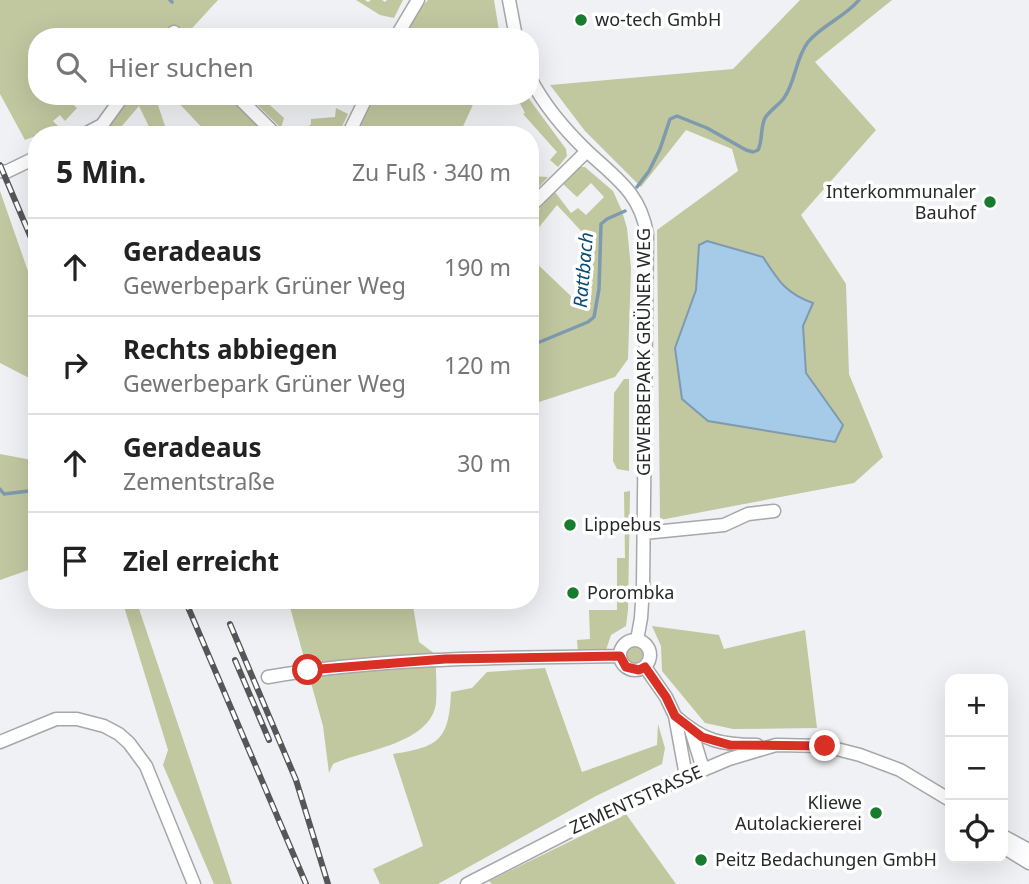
<!DOCTYPE html>
<html lang="de">
<head>
<meta charset="utf-8">
<style>
  body { margin:0; font-family:"Noto Sans",sans-serif; background:#f6f6f6; color:#222 }
  .controls { position:absolute; right:21px; bottom:21px; display:grid; overflow:hidden; border-radius:14px; box-shadow:0 7px 28px #0002 }
  .controls button { width:63px; height:63px; display:grid; place-items:center; padding:0; border:0; border-bottom:2px solid #e0e0e0; background:#fff; color:#222; font:35px sans-serif }
  .stop { position:absolute; width:21px; height:21px; margin:-16px; border:5px solid #d93025; border-radius:50%; background:#fff }
  .stop.end { background:#d93025; border-color:#fff; box-shadow:0 2px 7px #0008 }
  .list { margin:0; padding:0; list-style:none }
  h2 { display:flex; justify-content:space-between; align-items:center; height:91px; margin:0; padding:0 28px; font-size:30px }
  h2 small { font-size:23px; font-weight:400; color:#767676 }
  .list li { display:grid; grid-template-columns:46px 1fr auto; gap:21px; align-items:center; box-sizing:border-box; height:98px; padding:0 28px; border-top:2px solid #e0e0e0 }
  .list b { display:block; font-size:26px; white-space:nowrap }
  .list p { margin:0; font-size:23px; white-space:nowrap; color:#767676 }
  .list em { font-size:23px; font-style:normal; color:#767676 }
  .icon { flex:none; width:38px; height:38px; fill:none; stroke:currentColor; stroke-width:2; stroke-linecap:round; stroke-linejoin:round }
  .map { position:relative; flex:none; width:1029px; height:884px; overflow:hidden }
  .search { position:absolute; background:#fff; box-shadow:0 7px 28px #0002; left:28px; top:28px; width:511px; height:77px; display:flex; align-items:center; gap:18px; box-sizing:border-box; padding:0 24px; border-radius:28px; color:#767676; font-size:26px }
  .panel { position:absolute; background:#fff; box-shadow:0 7px 28px #0002; left:28px; top:126px; width:511px; height:483px; border-radius:28px }
  .map>svg:first-child { display:block }
  .green { fill:#c1c79f }
  .water { fill:#a5cbe9; stroke:#7f9aaf; stroke-width:2 }
  .lines { fill:none; stroke-linecap:round; stroke-linejoin:round }
  .stream { stroke:#7f9aaf; stroke-width:3.5 }
  .minor-casing { stroke:#a5a7a9; stroke-width:15 }
  .minor { stroke:#fff; stroke-width:12 }
  .rail-casing { stroke:#555657; stroke-width:6 }
  .rail { stroke:#fff; stroke-width:3.5; stroke-dasharray:10; stroke-linecap:butt }
  .route { stroke:#d93025; stroke-width:9 }
  .poi-dot { fill:#187b2d; stroke:#fff; stroke-width:2.5 }
  .labels { text-anchor:middle; stroke-width:7; stroke-linejoin:round; paint-order:stroke }
  .poi-label { font-size:18px; fill:#272829; stroke:#fff; text-anchor:start }
  .street-label { font-size:18px; fill:#272829; stroke:#fff }
  .water-label { font-size:19px; font-style:italic; fill:#0b4a71; stroke:#fff }
</style>
</head>
<body>
<div class="map">
<svg width="1029" height="884" viewBox="0 0 1029 884">
  <rect width="100%" height="100%" fill="#f0f1f4"/>
  <path class="green" d="M0,0H218L184,37H37V96H69L67,99L77,108L65,121L60,115L53,121L59,127L25,140L0,94Z
    M356,0H365L368,2L371,0H382L385,2L387,0H403L394,18L380,15Z
    M428,0H494L500,37H404L417,12Z
    M800,0H892L815,62L876,130L801,215L846,284L849,374L883,457L854,483L660,520L657,230L738,171L732,149L686,130L641,187L585,131L550,85L733,69Z
    M126,96H155L168,135H153L139,106L115,134L106,121Z
    M172,96H233L274,135H227L224,132L208,134Z
    M248,96H260L284,118L281,128Z
    M375,96H477L459,135H356Z
    M516,96H527L566,149L567,156L558,167L550,160L557,152L523,114L525,113Z
    M336,108L348,114L338,135H300L311,124V119L335,117Z
    M579,167H585L613,191L622,211L627,228L631,268L628,359L615,377L530,405V257L575,300L586,296L589,290L583,233L557,205L536,231C534,211 541,205 555,192L571,213L578,208L586,215L604,197L591,183L577,197L563,184Z
    M530,176L548,177L530,197Z
    M0,191L37,297V382L0,363Z
    M624,379H629V471L617,469L613,461L614,393Z
    M0,454L37,461V567L0,580Z
    M630,491L628,610L626,626L611,635L605,653L578,652L577,640L590,639L589,610H617V558H625L624,492Z
    M122,600H136L232,884H214L163,765L168,750Z
    M288,600H412L419,642L435,654C436,670 437,688 436,703C431,744 363,750 333,764L329,773L323,726Z
    M652,626L719,635L724,649L805,630L817,728L733,729L705,723L662,671L661,646Z
    M627 655a8 8 0 1 1 16 0a8 8 0 1 1-16 0Z
    M545,668L582,772L657,745L658,724L665,748L662,764L596,796L438,884H380L373,869L423,846L393,754C439,747 449,740 451,692L472,688L487,672Z
    M626,814L676,884H492L489,881Z"/>
  <path class="water" d="M707,241L763,257C778,280 785,293 813,303L803,326L806,373L843,425L835,442L708,421L682,399L675,348L696,290L699,245Z"/>
  <g class="lines">
    <path class="stream" d="M170,0L172,2
      M49,135L56,131
      M33,142L37,140
      M637,187L649,171L660,149L670,119L677,116L707,128L746,150L753,152L758,150C763,140 760,128 765,118C770,110 779,105 784,98C796,81 795,59 808,42C822,25 845,17 859,0
      M530,346L588,322L594,317L599,289L601,224L607,219L625,211
      M0,489L4,494L37,490"/>
    <defs>
      <path id="minor" d="M509,0L516,37
        M170,37L174,32L179,37
        M396,37L418,0
        M530,78C544,105 566,131 588,152C617,179 640,193 647,234L643,587L641,618L637,640
        M237,96L276,135
        M83,135L102,125L123,96
        M348,135L367,96
        M0,171L6,172L37,157
        M530,207L587,151
        M644,533L724,525L748,514L774,511
        M620 655a15 15 0 1 1 30 0a15 15 0 1 1-30 0Z
        M645,667L666,697L675,716L686,776
        M268,677C384,657 502,658 620,656
        M675,716C703,741 721,745 757,745
        M691,730L703,769
        M0,742L56,719H77L104,726L119,734L129,743L146,766L194,884
        M1003,836L1029,850
        M1003,847L1029,863
        M467,884L625,803L729,759L776,745L825,746L860,755L900,770L950,800"/>
    </defs>
    <use href="#minor" class="minor-casing"/>
    <use href="#minor" class="minor"/>
    <defs>
      <path id="rail" d="M0,165L37,252
        M185,600L306,884
        M230,624L296,780L328,884
        M235,660L269,740"/>
    </defs>
    <use href="#rail" class="rail-casing"/>
    <use href="#rail" class="rail"/>
  </g>
  <g class="lines">
    <path class="route" d="M308,670L445,659L620,656L626,667L639,670L645,667L666,697L675,716L702,737L730,745L825,746"/>
  </g>
  <g class="poi-dot">
    <circle cx="581" cy="20" r="7"/>
    <circle cx="990" cy="202" r="7"/>
    <circle cx="570" cy="525" r="7"/>
    <circle cx="573" cy="593" r="7"/>
    <circle cx="876" cy="813" r="7"/>
    <circle cx="701" cy="860" r="7"/>
  </g>
  <g class="labels">
    <g class="poi-label">
      <text x="595" y="26">wo-tech GmbH</text>
      <text x="976" y="198" text-anchor="end">Interkommunaler<tspan x="976" dy="21">Bauhof</tspan></text>
      <text x="584" y="531">Lippebus</text>
      <text x="587" y="599">Porombka</text>
      <text x="862" y="809" text-anchor="end">Kliewe<tspan x="862" dy="21">Autolackiererei</tspan></text>
      <text x="715" y="866">Peitz Bedachungen GmbH</text>
    </g>
    <g class="street-label">
      <text transform="translate(644 352) rotate(-90)" y="6">GEWERBEPARK GRÜNER WEG</text>
      <text transform="translate(636 800) rotate(-24)" y="6">ZEMENTSTRASSE</text>
    </g>
    <g class="water-label">
      <text transform="translate(583 270) rotate(-85)" y="7">Rattbach</text>
    </g>
  </g>
</svg>
<div class="controls">
<button>+</button>
<button>−</button>
<button><svg class="icon" aria-label="locate" viewBox="0 0 24 24"><circle cx="12" cy="12" r="6"/><path d="M12 2v4M12 18v4M2 12h4M18 12h4"/></svg></button>
</div>
<div class="stop" style="left:308px;top:670px"></div>
<div class="stop end" style="left:825px;top:746px"></div>
<div class="search"><svg class="icon" aria-label="search" viewBox="0 0 24 24"><circle cx="10" cy="10" r="6"/><path d="M15 15l6 6"/></svg>Hier suchen</div>
<section class="panel">
<h2>5 Min.<small>Zu Fuß · 340 m</small></h2>
<ul class="list">
<li><svg class="icon" aria-label="ahead" viewBox="0 0 24 24"><path d="M12 20V5M6 11l6-6 6 6"/></svg><div><b>Geradeaus</b><p>Gewerbepark Grüner Weg</p></div><em>190 m</em></li>
<li><svg class="icon" aria-label="right" viewBox="0 0 24 24"><path d="M7 20v-9h11M14 6l5 5-5 5"/></svg><div><b>Rechts abbiegen</b><p>Gewerbepark Grüner Weg</p></div><em>120 m</em></li>
<li><svg class="icon" aria-label="ahead" viewBox="0 0 24 24"><path d="M12 20V5M6 11l6-6 6 6"/></svg><div><b>Geradeaus</b><p>Zementstraße</p></div><em>30 m</em></li>
<li><svg class="icon" aria-label="arrive" viewBox="0 0 24 24"><path d="M6 21V4h12l-3 4 3 4H6"/></svg><div><b>Ziel erreicht</b></div></li>
</ul>
</section>
</div>
</body>
</html>
